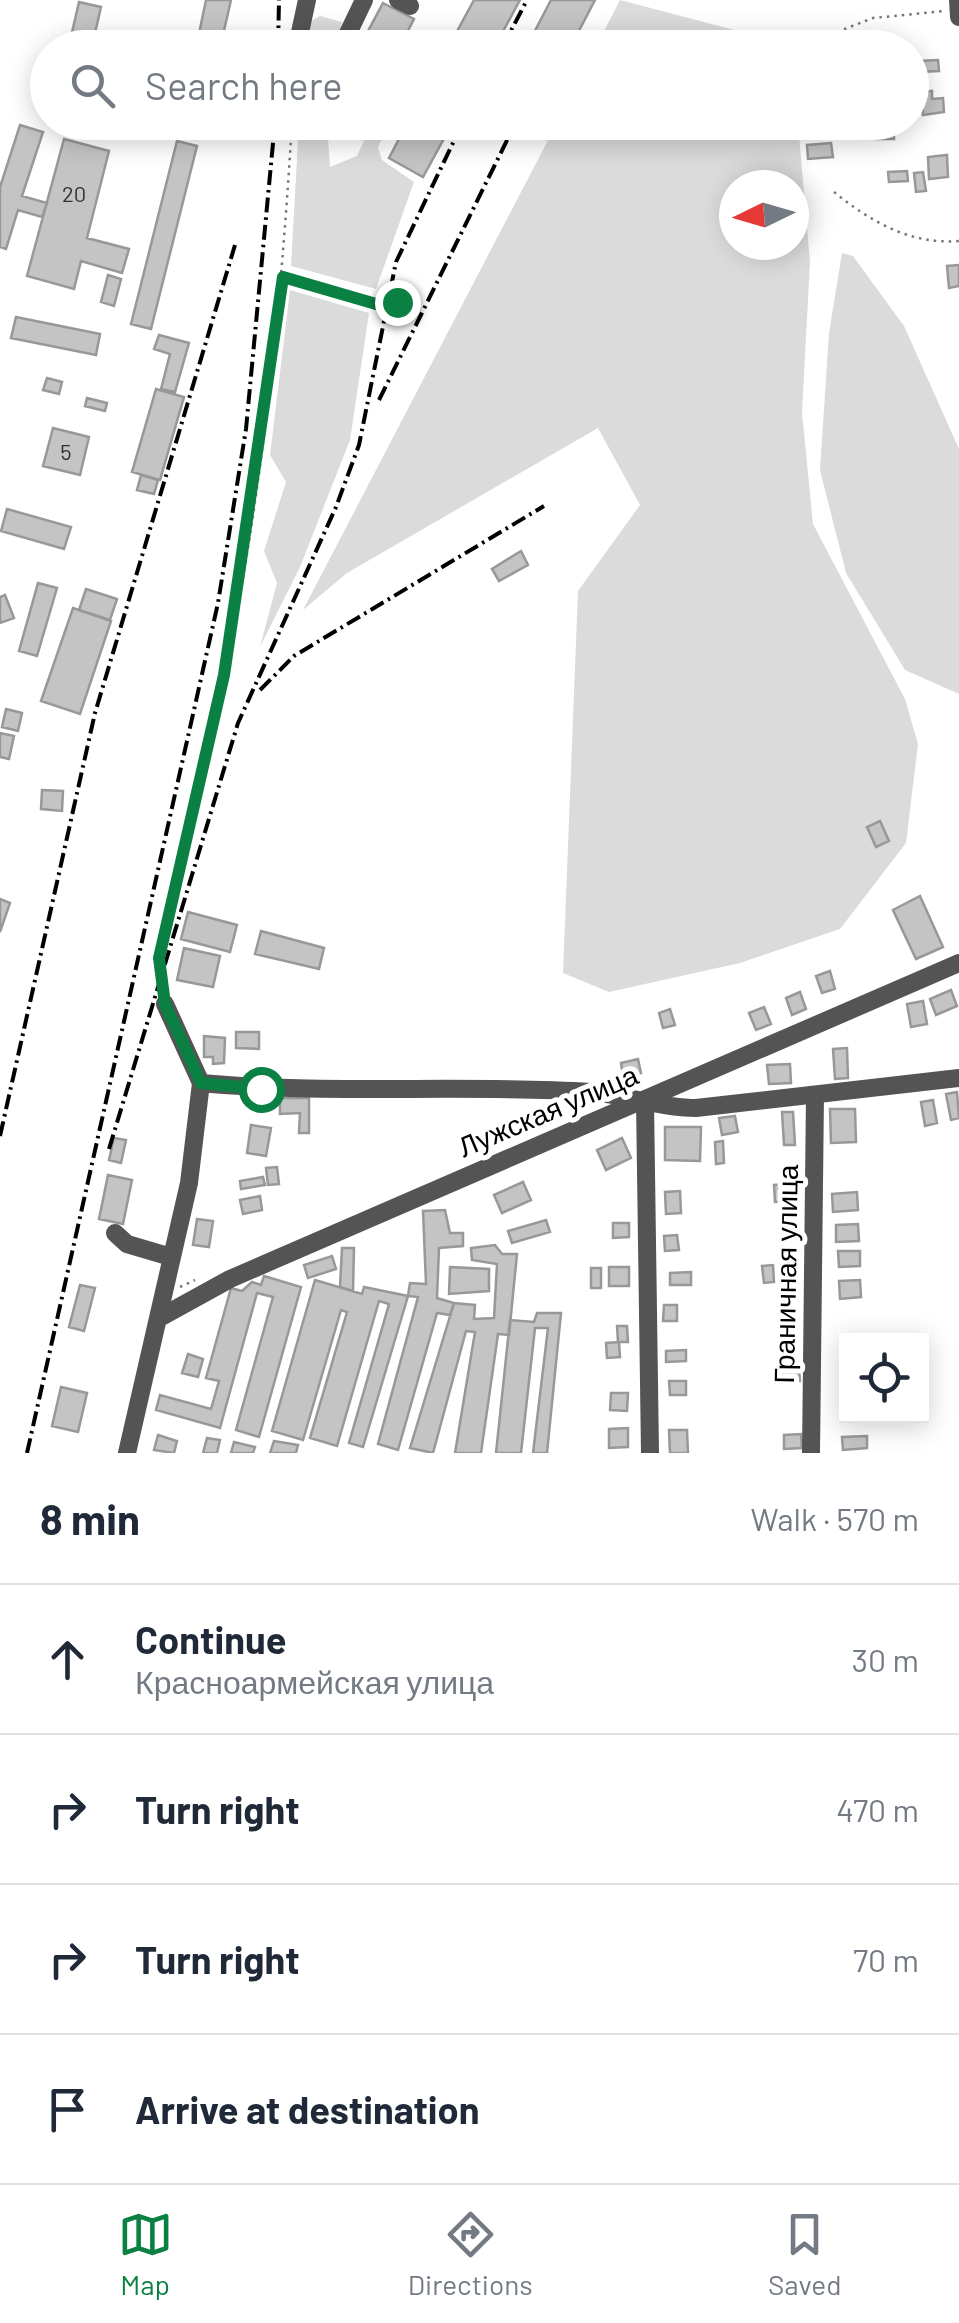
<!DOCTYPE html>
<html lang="en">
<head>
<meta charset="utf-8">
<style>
  body { margin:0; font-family:Barlow,sans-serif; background:#f2f2f3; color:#1f2937 }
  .controls { position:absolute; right:30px; bottom:30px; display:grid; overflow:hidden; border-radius:0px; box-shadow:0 5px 25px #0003 }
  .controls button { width:90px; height:90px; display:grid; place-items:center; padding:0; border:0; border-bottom:2px solid #e0e1e3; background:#fff; color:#1f2937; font:50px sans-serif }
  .compass { position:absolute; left:719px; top:170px; width:90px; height:90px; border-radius:50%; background:#fff; box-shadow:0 5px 25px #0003; rotate:265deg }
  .stop { position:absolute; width:30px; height:30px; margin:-22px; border:8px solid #0b8043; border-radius:50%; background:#fff }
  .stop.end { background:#0b8043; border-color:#fff; box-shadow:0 2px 10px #0008 }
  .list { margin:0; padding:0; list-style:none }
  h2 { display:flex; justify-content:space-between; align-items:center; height:130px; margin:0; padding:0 40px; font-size:42px }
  h2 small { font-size:32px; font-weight:400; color:#747a83 }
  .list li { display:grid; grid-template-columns:65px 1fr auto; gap:30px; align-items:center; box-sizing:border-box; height:150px; padding:0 40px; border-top:2px solid #e0e1e3 }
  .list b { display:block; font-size:38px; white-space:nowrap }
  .list p { margin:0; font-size:32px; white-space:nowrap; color:#747a83 }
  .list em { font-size:32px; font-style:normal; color:#747a83 }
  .icon { flex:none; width:55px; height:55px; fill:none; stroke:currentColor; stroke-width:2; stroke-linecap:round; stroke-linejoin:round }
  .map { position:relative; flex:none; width:959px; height:1453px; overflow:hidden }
  .search { position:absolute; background:#fff; box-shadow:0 5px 25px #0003; left:30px; right:30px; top:30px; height:110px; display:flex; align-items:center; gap:25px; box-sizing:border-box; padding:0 35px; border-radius:55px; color:#747a83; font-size:38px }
  .sheet { height:730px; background:#fff }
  nav { display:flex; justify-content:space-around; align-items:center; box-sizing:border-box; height:140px; border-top:2px solid #e0e1e3; background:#fff; font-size:28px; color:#747a83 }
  nav a { display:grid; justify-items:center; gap:5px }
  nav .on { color:#0b8043 }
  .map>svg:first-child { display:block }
  .green { fill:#dbdbdb; fill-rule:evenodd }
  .building { fill:#c4c4c4; stroke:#989898; stroke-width:2.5 }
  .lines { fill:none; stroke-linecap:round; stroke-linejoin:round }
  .path { stroke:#767676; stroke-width:2.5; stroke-dasharray:2.5 5; stroke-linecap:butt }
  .minor { stroke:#545454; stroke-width:18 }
  .rail { stroke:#000; stroke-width:4; stroke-dasharray:15 5 2.5 5; stroke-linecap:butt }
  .route { stroke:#0b8043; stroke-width:12 }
  .labels { text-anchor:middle; stroke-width:10; stroke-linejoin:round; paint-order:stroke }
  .number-label { font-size:22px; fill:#313131 }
  .street-label { font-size:28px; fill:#000; stroke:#fff }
</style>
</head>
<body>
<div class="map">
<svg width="959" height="1453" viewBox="0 0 959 1453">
  <rect width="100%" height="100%" fill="#fff"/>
  <path class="green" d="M620,0L776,41L778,47H596Z
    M320,16L342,22L336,47L301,48L303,26Z
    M299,123H327L330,167L357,156L372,123H390L378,147L382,160L414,182L376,289L291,266Z
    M557,123H798L810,262L802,412L813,524L905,699L918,744L906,843L840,929L740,963L609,992L563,973L578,591L640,505L598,428L347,573L303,610ZM734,185H794V245H734Z
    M842,253L853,256L904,326L959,449V694L905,670L846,573L820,470L829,333Z
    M290,290L369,313L350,440L300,567L260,647L277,583L264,551L286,482L270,455Z"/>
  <path class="building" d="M206,0H231L220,48H196Z
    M474,0H520L494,48H448Z
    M551,0H595L570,48H526Z
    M79,2L101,7L92,46L70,41Z
    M383,3L414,19L399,48H359Z
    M938,60L939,71L919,72L918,61Z
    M932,91V99L943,98L944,112L923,115L922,92Z
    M408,122H453L423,177L389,158Z
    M874,122H894V139H875Z
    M20,125L43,132L22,196L47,203L42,217L18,210L6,249L0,247V187Z
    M64,139L109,151L87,238L129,249L122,273L81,261L74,289L27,276Z
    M177,141L197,146L151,329L131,324Z
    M831,143L833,157L808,159L807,145Z
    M947,155L948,177L929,179L928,157Z
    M907,171L908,181L889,182L888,172Z
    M923,172L926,191L916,192L914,173Z
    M959,265V286L949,288L947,266Z
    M108,275L121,279L114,306L101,302Z
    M16,317L100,334L96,355L11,338Z
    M159,335L189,343L175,392L161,389L170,354L154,349Z
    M47,378L62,382L59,394L43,390Z
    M156,389L184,397L160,480L132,472Z
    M87,398L107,403L105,411L85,406Z
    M53,428L89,437L80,475L43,466Z
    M141,475L158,480L154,494L137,490Z
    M7,509L71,527L64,549L1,531Z
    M521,551L528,565L499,581L492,569Z
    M38,583L57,588L37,656L19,651Z
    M86,589L117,599L110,620L79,610Z
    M5,595L14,618L0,623V597Z
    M73,608L111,621L80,714L41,701Z
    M6,709L22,713L18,731L2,727Z
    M0,733L14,736L9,759L0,757Z
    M42,790L63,791L62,811L41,809Z
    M880,821L889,841L876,847L867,827Z
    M920,896L943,947L916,959L893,910Z
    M0,899L10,903L0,932Z
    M188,912L237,925L230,952L181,939Z
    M261,931L324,948L319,969L255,954Z
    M184,948L220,956L213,987L177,980Z
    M830,971L835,989L822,993L816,976Z
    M951,990L957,1006L936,1015L930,999Z
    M800,992L806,1009L792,1015L786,998Z
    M923,1001L927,1024L911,1027L907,1004Z
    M764,1007L771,1024L756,1030L749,1013Z
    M670,1009L675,1025L663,1028L659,1013Z
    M236,1032H259V1049L236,1048Z
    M204,1036L225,1038L224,1063L213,1064V1057H204Z
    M847,1048L848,1078L835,1079L833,1049Z
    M638,1059L641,1073L623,1077L621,1063Z
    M790,1064L791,1083L769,1084L767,1065Z
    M957,1092L959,1118L951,1120L946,1094Z
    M280,1098H309V1133H299L300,1113L280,1114Z
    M933,1100L937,1123L925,1126L921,1102Z
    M830,1109H855L856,1142L831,1143Z
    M782,1112H793L795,1145H784Z
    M735,1116L738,1132L722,1135L719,1118Z
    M251,1125L271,1128L266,1156L247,1153Z
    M665,1127H701L700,1161L665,1160Z
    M114,1138L126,1140L121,1163L109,1160Z
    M622,1138L631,1158L606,1170L597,1150Z
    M723,1141L724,1163L716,1164L715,1142Z
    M277,1167L279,1184L268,1185L266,1168Z
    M108,1175L132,1180L123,1224L99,1219Z
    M263,1177L265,1185L241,1189L240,1181Z
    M523,1182L531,1200L502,1213L494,1195Z
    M799,1183L800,1200L775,1202L774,1185Z
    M680,1191L681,1213L666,1214L665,1192Z
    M857,1192L858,1210L833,1212L832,1194Z
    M260,1196L262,1210L243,1214L240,1200Z
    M445,1210L450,1233H463V1246L439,1248L437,1298L454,1303L450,1315L437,1313L398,1450L378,1444L418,1297L408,1296L410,1283L426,1284L423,1211Z
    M197,1219L213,1221L209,1247L193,1245Z
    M546,1220L550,1232L512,1243L508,1231Z
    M613,1223H629V1237L613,1238Z
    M858,1224L859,1241L836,1242V1225Z
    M677,1235L679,1250L665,1251L664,1236Z
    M495,1245L502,1254H517L509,1335L498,1334L481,1453H455L475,1332L466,1331L433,1453L410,1448L454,1303L475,1305L474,1319L494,1318L497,1264L472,1260L471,1248Z
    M342,1248H354L353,1291L340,1287Z
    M796,1251L798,1271L785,1272L783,1252Z
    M838,1251H860V1266L839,1267Z
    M332,1256L336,1269L308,1278L304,1265Z
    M773,1265L774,1282L764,1283L762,1266Z
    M450,1267L489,1269V1291L449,1294Z
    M609,1267H629V1286H609Z
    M591,1268H601V1288H591Z
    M691,1272V1285H670V1273Z
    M264,1276L301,1287L259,1437L236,1430L273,1297L257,1293L220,1428L156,1410L160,1395L211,1409L219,1381L206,1378L231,1288L242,1291L252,1282L261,1285Z
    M315,1280L362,1294L364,1287L408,1296L363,1447L349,1443L389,1304L379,1301L337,1446L310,1438L347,1312L341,1310L303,1440L272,1431Z
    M860,1280L861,1297L840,1299L839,1281Z
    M80,1285L95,1288L84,1331L69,1327Z
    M664,1305H677V1321H663Z
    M537,1313H561L547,1453H533L548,1328H535L521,1453H496L510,1320L534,1322Z
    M797,1313L798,1325L780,1326V1314Z
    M617,1326H627L628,1342H618Z
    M619,1342L620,1357L607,1358L606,1343Z
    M686,1350V1361L666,1362V1351Z
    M188,1354L203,1359L198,1377L182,1373Z
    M779,1368H799L800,1381H779Z
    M669,1381H686V1395H670Z
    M61,1387L87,1393L78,1432L52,1426Z
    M611,1393H628L627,1411L610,1410Z
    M628,1428V1447L609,1448V1429Z
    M669,1430H687L688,1453H670Z
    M801,1434L802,1448L784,1449V1435Z
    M158,1435L177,1441L174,1453L154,1450Z
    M867,1436V1448L843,1450L842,1437Z
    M207,1438L220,1440L217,1453H203Z
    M274,1441L298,1445L296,1453H270Z
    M234,1442L255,1447L253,1453H231Z"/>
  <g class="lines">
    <path class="path" d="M816,40L873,18L944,11
      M834,192C870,221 910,245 959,241
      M283,277L376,304L397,302
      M163,988L159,958C180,865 204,772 224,678C262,496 281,308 292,122
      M180,1287L195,1280"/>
    <path class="minor" d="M398,0L410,6
      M958,0L959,17
      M299,37L307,0
      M341,48L364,0
      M201,1083C331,1095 461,1084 591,1092C627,1095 660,1108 696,1108L959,1078
      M645,1101L650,1453
      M115,1233L127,1244L171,1257
      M161,1317L230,1279L959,963
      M127,1453L189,1183L201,1083L165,1004
      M811,1453L815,1095"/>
    <path class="rail" d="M278,48L279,0
      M502,48L527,0
      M379,400L516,122
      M260,690L294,656L544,506
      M0,1136L95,713L235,245
      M109,1149L238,723L336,507L359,445L396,262L463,122
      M27,1453L218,603L246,429L275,122"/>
  </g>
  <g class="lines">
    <path class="route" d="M261,1089L201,1083L165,1004L159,958L224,675L283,277L376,304L397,302"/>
  </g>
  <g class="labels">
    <g class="number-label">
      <text x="74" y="202">20</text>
      <text x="66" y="460">5</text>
    </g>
    <g class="street-label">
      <text transform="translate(548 1111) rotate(-23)" y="10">Лужская улица</text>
      <text transform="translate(786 1274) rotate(-89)" y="10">Граничная улица</text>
    </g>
  </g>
</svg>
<div class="controls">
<button><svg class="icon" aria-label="locate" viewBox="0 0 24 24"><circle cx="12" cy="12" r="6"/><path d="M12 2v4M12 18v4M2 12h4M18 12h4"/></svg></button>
</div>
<svg class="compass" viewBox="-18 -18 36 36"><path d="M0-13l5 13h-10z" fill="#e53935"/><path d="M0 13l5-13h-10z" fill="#747a83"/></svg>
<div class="stop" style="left:261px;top:1089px"></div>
<div class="stop end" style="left:397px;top:302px"></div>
<div class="search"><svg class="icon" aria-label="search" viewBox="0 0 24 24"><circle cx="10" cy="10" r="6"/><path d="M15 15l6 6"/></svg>Search here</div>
</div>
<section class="sheet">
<h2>8 min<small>Walk · 570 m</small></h2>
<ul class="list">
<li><svg class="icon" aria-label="ahead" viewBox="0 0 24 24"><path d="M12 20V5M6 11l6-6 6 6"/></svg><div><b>Continue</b><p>Красноармейская улица</p></div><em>30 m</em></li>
<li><svg class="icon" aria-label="right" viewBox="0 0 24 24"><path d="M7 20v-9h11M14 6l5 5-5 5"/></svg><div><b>Turn right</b></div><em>470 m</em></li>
<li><svg class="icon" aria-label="right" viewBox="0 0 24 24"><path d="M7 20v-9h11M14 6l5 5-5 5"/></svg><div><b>Turn right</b></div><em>70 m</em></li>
<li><svg class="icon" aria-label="arrive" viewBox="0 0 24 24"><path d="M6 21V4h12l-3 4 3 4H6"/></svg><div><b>Arrive at destination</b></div></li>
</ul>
</section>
<nav>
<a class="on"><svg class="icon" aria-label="map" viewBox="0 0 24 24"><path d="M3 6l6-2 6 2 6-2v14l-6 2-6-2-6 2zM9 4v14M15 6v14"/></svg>Map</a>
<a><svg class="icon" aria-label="directions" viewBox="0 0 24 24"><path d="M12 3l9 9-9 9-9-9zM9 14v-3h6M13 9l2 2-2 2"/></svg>Directions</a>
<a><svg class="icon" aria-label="saved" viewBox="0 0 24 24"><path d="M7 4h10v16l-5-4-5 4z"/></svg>Saved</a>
</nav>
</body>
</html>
